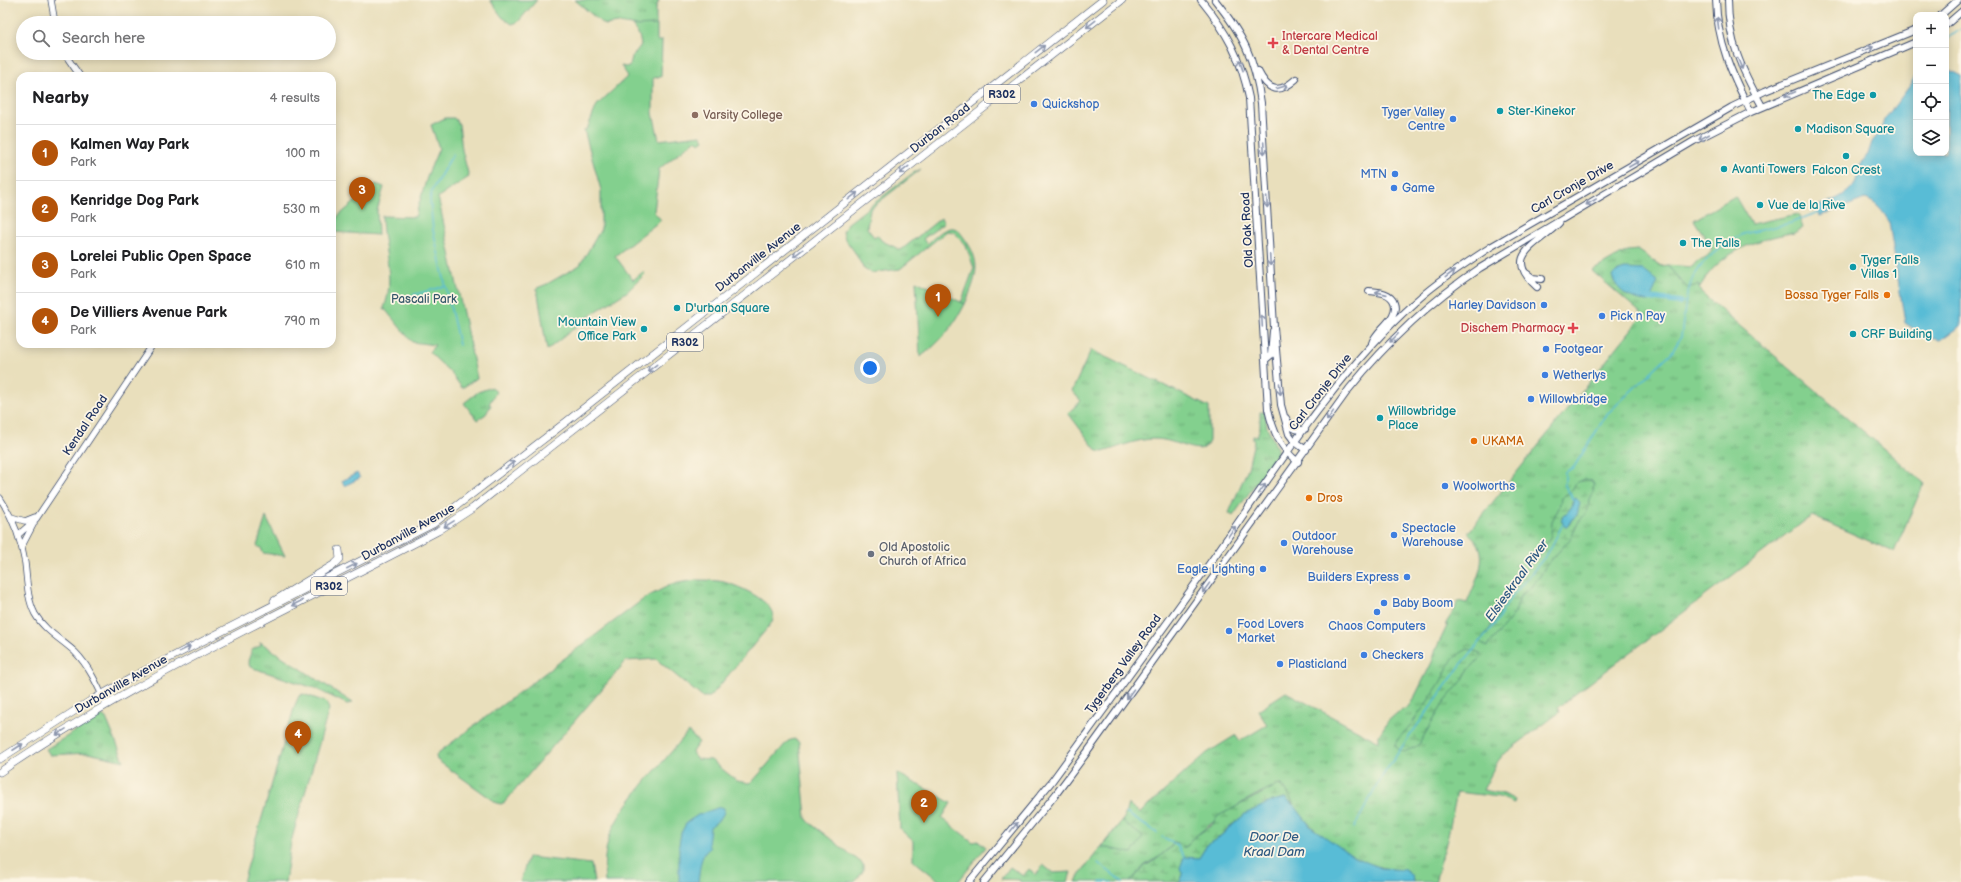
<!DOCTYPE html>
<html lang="en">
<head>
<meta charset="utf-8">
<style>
  body { margin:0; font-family:"Balsamiq Sans",sans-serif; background:#f2f2f2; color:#202124 }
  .controls { position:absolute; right:12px; top:12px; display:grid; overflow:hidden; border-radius:8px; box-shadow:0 2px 10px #0003 }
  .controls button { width:36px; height:36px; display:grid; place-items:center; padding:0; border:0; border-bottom:1px solid #e0e0e0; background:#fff; color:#202124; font:20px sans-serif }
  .you { position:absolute; left:870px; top:368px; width:14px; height:14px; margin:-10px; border:3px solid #fff; border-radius:50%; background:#1a73e8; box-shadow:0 0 0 6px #1a73e833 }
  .badge { display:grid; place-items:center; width:26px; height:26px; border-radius:50%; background:#b45309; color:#fff; font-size:13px; font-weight:700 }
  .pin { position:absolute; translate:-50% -33px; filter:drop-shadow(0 1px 2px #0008) }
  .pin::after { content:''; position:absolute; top:21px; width:14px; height:12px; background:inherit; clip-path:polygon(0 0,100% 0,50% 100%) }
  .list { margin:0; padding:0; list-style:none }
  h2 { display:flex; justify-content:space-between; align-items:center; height:52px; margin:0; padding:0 16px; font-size:17px }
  h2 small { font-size:13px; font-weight:400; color:#757577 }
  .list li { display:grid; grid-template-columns:26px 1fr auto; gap:12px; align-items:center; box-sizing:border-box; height:56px; padding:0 16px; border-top:1px solid #e0e0e0 }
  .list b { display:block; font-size:15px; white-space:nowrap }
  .list p { margin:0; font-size:13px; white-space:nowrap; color:#757577 }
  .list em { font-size:13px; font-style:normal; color:#757577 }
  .icon { flex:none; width:22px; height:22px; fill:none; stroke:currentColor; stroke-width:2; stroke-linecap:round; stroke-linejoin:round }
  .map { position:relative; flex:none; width:1961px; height:882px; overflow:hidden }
  .search { position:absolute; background:#fff; box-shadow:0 2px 10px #0003; left:16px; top:16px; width:320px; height:44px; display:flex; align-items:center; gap:10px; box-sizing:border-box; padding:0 14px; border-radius:22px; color:#757577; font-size:15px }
  .panel { position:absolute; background:#fff; box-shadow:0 2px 10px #0003; left:16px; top:72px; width:320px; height:276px; border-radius:12px }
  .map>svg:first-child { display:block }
  .grass { fill:url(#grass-tufts); stroke:#4f8076; fill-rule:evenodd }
  .wetland { fill:url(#wetland-marsh); stroke:#4f8076; fill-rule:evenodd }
  .green { fill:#83d08e; stroke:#4f8076 }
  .water { fill:#58bcd6; stroke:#3a769a }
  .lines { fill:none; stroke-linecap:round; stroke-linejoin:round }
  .stream { stroke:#58bcd6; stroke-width:1.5 }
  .canal { stroke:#58bcd6; stroke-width:6 }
  .tertiary-casing { stroke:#3a496c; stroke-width:7 }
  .secondary-casing { stroke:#3a496c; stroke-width:8 }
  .primary-casing { stroke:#3a496c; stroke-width:8 }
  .tertiary { stroke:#fff; stroke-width:5.5 }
  .secondary { stroke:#fff; stroke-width:6 }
  .primary { stroke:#fff; stroke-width:7 }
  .oneway { stroke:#8d97ae }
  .health-dot { fill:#e0444e; stroke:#fcf5e5; stroke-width:1.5 }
  .culture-dot { fill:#0f9aa8; stroke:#fcf5e5; stroke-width:1.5 }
  .shop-dot { fill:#3f7fe0; stroke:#fcf5e5; stroke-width:1.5 }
  .education-dot { fill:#8d6e63; stroke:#fcf5e5; stroke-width:1.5 }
  .food-dot { fill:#e8710a; stroke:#fcf5e5; stroke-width:1.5 }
  .worship-dot { fill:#6b7280; stroke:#fcf5e5; stroke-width:1.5 }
  .labels { text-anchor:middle; stroke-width:3.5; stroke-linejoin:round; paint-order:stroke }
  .shield { fill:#fcf5e5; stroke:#5e6a86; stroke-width:1 }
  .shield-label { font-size:11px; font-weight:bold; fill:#1b2f5e }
  .health-label { font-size:12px; fill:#be3a42; stroke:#fcf5e5; text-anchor:start }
  .culture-label { font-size:12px; fill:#0d838f; stroke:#fcf5e5; text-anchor:start }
  .shop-label { font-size:12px; fill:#366cbe; stroke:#fcf5e5; text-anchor:start }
  .education-label { font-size:12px; fill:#785e54; stroke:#fcf5e5; text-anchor:start }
  .street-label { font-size:12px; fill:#1b2f5e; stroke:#fcf5e5 }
  .food-label { font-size:12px; fill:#c56008; stroke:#fcf5e5; text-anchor:start }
  .park-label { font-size:12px; fill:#35576a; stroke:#fcf5e5 }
  .worship-label { font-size:12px; fill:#5b616d; stroke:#fcf5e5; text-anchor:start }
  .water-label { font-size:13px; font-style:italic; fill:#2d5982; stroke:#fcf5e5 }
</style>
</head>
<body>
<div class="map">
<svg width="1961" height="882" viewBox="0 0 1961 882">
  <defs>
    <pattern id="grass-tufts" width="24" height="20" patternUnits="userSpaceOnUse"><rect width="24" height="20" fill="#83d08e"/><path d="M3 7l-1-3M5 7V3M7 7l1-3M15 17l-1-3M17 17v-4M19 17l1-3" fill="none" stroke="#6aa977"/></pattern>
    <pattern id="wetland-marsh" width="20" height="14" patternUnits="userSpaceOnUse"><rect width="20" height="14" fill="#83d08e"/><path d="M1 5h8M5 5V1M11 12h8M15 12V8" fill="none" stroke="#6aa977"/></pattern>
  </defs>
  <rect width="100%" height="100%" fill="#fcf5e5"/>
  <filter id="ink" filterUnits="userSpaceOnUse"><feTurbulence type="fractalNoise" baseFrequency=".025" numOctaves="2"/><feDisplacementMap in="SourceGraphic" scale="8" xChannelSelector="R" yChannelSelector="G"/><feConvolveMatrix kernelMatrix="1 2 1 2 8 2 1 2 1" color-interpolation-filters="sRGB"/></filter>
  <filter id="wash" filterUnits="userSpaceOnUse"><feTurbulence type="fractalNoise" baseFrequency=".012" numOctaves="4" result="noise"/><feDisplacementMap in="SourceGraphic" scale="16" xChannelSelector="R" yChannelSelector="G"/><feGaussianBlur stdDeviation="0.9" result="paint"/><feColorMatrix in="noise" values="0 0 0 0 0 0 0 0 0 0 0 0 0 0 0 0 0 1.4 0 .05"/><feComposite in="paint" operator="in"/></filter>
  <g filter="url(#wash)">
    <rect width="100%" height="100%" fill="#e9dfbc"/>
    <path class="grass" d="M575,0H659L656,8V26H637L618,23L604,25Z
      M921,169L870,209L867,228L874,237L877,235L882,241L901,250L941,218L944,223L923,239L927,244C933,239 942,229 950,228C956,227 959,231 962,235C983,262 977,276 965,304L961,303L974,268L966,246L954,232L947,231L900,269L871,273L864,269L854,251L845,239L843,232L847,224L913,173Z
      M1638,250L1661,266L1667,265L1687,287L1698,285L1701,293L1924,483L1894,552L1812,516L1806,520L1558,707L1560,712L1504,754L1498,761L1483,790L1504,794L1515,800L1514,803L1499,797L1457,792L1448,836L1435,882H1413L1412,876C1401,867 1394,871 1380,867C1363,863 1346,853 1331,842C1316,832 1304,820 1294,805C1290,798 1287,790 1281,785C1262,787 1195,831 1186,847H1182L1176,842L1159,857L1145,865L1130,882H1076L1079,875L1124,818L1128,804L1140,813L1207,753L1236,735L1240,741L1267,725L1258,710L1286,692L1379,742V735L1388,721L1397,713L1408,707L1414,698L1432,662L1436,649L1447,626L1446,623L1454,611L1458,601L1467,603C1476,580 1494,551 1468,533L1643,315L1592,271L1627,251ZM1625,269L1621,290L1614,281L1612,276L1616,272Z
      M1091,350L1209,407V441L1206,447C1196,453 1176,442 1164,440C1143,436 1123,446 1103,452L1097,451L1068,413L1081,401L1072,391Z
      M492,387L496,392L489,404L491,405L486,414L477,420L464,403L478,392Z
      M1260,412H1265L1267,427L1277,448V453L1233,516L1229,513L1248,468L1254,441L1253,440V436L1257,437L1260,427Z
      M696,580C706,580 715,580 724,582C739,586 785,605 770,625L710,697H702L656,659L626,661L505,802L501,804L497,803L437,760L436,756L438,753L645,598L672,584Z
      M260,642L353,703L347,704L314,688L250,667L248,661L252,650L261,645Z
      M102,715L106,718L124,761L88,753L50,755L46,749Z
      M1043,865L1053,873L1071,872L1068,882H1020V880L1001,879L1010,867L1023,876L1029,869L1036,875Z"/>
    <path class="wetland" d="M1585,479L1592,481L1594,485L1593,492L1589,499L1588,510L1578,523L1571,538L1545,567L1540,576L1530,588L1520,596L1515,613L1487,647L1480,641L1496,620L1506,597L1514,588L1523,571L1539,556L1542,549L1551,536L1552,521L1559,508L1561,498L1571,491L1576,483ZM1572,503L1576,516L1572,519L1569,525L1562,517L1571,508Z
      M1468,649L1478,652L1481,655L1479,660L1468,670L1462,681L1445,701L1419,744L1415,747L1404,752L1398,749L1395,745L1397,740C1412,725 1424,707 1436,689C1449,671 1445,660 1468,649Z
      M1278,785L1285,788L1294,805L1285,798L1273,801L1233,824L1216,840L1207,845L1199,858L1183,875L1180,882H1130L1145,866L1157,859L1172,846L1173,841L1182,847H1186L1194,837L1212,825L1218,816Z"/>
    <path class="green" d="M490,0H537L518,22L512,24L502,17Z
      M657,25V41H662L661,77L653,78V113L659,140L701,135L704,140L700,143L695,140L659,169L654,212L661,220L615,256L633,280L643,272L645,274L628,291L592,314L547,350L537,288L547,284L580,265L601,229V190L584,130L587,129L597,105L628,76L621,66L626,67L630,65L632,57L641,45L639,35L632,26Z
      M445,118H454L459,124L462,150L469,177L438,197L477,378L462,388L451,373L429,352L435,345L412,342L384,308C396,278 382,247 382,216L415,217L428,174L439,148L431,125Z
      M376,184L384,187L377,211L378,235L332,232V216L336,218Z
      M1735,196L1751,224L1798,214L1803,228L1792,234L1791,233C1757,239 1715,254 1700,288L1698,285L1687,288L1667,265L1692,267L1698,260C1705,259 1710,255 1712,248L1694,220Z
      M916,281L965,304C954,326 940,343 920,357Z
      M266,517L285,556L263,553L261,548L257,546Z
      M303,694L326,702L329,709L291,842L285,882H243L295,705L299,696Z
      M688,732L699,742L692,752L696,759L711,760L737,781L749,783L754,780L788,741L794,739L799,742L806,818L810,823L863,864V871L855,882H605C601,836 618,815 646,781C660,765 674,749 688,732Z
      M897,773L951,803L942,818L973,842L979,841L986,847L958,882H941L913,860V841L900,829Z
      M1122,821L1143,837L1132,853L1102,847Z
      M528,857L591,864L594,882H520Z"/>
    <path class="water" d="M1947,69L1961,76V326L1941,340L1926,337L1905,323L1889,222C1884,212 1875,201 1865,199L1820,216L1816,207C1831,201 1852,195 1857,178C1858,175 1856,173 1857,169L1868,154L1872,142L1880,132L1884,120L1912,83V80L1916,75V153H1946Z
      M1625,269L1643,270L1658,282L1649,301C1633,301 1617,292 1612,276L1616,272Z
      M357,473L360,478L344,486L342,481Z
      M1576,498L1580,503L1577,515L1572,519L1567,527H1565L1561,519L1571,508L1574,499Z
      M1285,798L1294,805L1311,827L1354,857L1381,868L1405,870L1412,876L1413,882H1180L1183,875L1180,868L1184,857L1199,858L1207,845L1216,840L1245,814L1273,801Z
      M720,807L724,808C725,817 716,822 710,827L708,845L710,848C699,855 700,871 698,882H679V845L681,833L687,822L698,815Z"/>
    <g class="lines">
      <path class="stream" d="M1946,40L1961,29
        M453,154L432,190L430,200L433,230L459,345
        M413,295L446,286
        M1679,302H1686
        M1574,500L1565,486V472L1574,467L1607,414L1672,352L1681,337L1686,299L1692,279L1703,263L1715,252L1743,234L1791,223L1818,212
        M1126,813L1157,833
        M1354,828L1381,778L1404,744L1460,666L1496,623L1509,600L1548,553L1563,524
        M1162,837L1171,841
        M1172,842L1178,847L1184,857
        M1098,863L1123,882
        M1100,882H1112"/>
      <path class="canal" d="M1650,298L1679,302"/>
    </g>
  </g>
  <g filter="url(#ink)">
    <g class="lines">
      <defs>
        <path id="tertiary" d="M51,0L55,23
          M64,53L80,76
          M0,498C13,518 21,539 25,563C27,579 27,599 35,614C44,630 62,640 75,652C89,666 98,686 106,704
          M11,517L25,521L35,517
          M18,535L36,519L153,344
          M22,546L34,523"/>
        <path id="secondary" d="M1201,0C1227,32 1241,58 1249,98L1268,409C1273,431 1280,448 1298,462
          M1215,0C1243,35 1255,58 1261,103L1274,327L1281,405L1289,434L1295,442L1306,450
          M1716,0C1717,42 1732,75 1751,112
          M1728,0C1728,42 1742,70 1762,106
          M1941,15L1958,0
          M1946,25L1961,12
          M1258,71C1268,91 1278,95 1296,79
          M1526,273L1533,278L1542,279
          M1537,287C1501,255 1538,245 1559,223
          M1369,291C1378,292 1390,292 1394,302C1400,318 1376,329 1372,343
          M1265,360L1271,355L1273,331
          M1286,418C1290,427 1295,432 1305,429
          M969,882L1052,781L1079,744C1126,679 1173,616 1219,550C1277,467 1339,370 1415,302C1438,281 1465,264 1492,246L1732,107L1765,91L1916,30
          M984,882L1056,794L1088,751L1349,389C1387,342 1429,302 1480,268L1694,141L1751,112L1916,42"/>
        <path id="primary" d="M274,601L335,564L340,559L339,550
          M0,759L90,701L144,671L433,524L566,422L1103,0
          M0,772C138,677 291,609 438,531L473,508L1122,0"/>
      </defs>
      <use href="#tertiary" class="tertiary-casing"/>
      <use href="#secondary" class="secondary-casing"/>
      <use href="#primary" class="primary-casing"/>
      <use href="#tertiary" class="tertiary"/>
      <use href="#secondary" class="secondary"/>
      <use href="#primary" class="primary"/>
    </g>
    <defs><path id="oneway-shaft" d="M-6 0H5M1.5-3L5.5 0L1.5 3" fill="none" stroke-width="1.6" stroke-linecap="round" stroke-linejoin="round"/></defs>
    <g class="oneway">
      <use href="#oneway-shaft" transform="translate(1718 23) rotate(-97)"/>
      <use href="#oneway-shaft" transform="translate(1091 24) rotate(142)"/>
      <use href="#oneway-shaft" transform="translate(1040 49) rotate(-38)"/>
      <use href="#oneway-shaft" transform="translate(1868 49) rotate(-22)"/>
      <use href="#oneway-shaft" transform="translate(1740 64) rotate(68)"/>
      <use href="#oneway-shaft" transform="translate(1241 65) rotate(-110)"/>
      <use href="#oneway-shaft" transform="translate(1282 87) rotate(-17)"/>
      <use href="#oneway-shaft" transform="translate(1790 94) rotate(157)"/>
      <use href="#oneway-shaft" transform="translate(1704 137) rotate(152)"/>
      <use href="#oneway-shaft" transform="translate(1264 148) rotate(87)"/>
      <use href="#oneway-shaft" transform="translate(1634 164) rotate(-30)"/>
      <use href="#oneway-shaft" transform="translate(904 170) rotate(142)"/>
      <use href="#oneway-shaft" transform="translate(853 196) rotate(-38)"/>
      <use href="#oneway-shaft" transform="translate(1267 202) rotate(87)"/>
      <use href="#oneway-shaft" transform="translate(1591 202) rotate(150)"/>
      <use href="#oneway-shaft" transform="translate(798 253) rotate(142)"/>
      <use href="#oneway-shaft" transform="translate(1270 260) rotate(87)"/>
      <use href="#oneway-shaft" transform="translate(1450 274) rotate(-37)"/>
      <use href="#oneway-shaft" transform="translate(1381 293) rotate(-167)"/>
      <use href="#oneway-shaft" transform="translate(1262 321) rotate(-93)"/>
      <use href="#oneway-shaft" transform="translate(1394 338) rotate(135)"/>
      <use href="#oneway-shaft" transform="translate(652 368) rotate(142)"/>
      <use href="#oneway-shaft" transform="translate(1280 389) rotate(85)"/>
      <use href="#oneway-shaft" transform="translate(1330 416) rotate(125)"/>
      <use href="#oneway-shaft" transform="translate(510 465) rotate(-38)"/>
      <use href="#oneway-shaft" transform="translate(1262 489) rotate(-55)"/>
      <use href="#oneway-shaft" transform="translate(449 524) rotate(149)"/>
      <use href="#oneway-shaft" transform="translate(1232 531) rotate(-55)"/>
      <use href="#oneway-shaft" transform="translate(352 566) rotate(-27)"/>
      <use href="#oneway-shaft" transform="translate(1206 588) rotate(126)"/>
      <use href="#oneway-shaft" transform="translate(297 603) rotate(153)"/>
      <use href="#oneway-shaft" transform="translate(185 649) rotate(-26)"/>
      <use href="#oneway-shaft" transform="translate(1130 694) rotate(126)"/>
      <use href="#oneway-shaft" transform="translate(61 732) rotate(148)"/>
      <use href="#oneway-shaft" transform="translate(18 747) rotate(-33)"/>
      <use href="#oneway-shaft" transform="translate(1014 827) rotate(-51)"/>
    </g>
  </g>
  <g class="health-dot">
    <path d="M1271 37h4v4h4v4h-4v4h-4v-4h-4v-4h4z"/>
    <path d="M1571 322h4v4h4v4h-4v4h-4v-4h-4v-4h4z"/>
  </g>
  <g class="culture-dot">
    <circle cx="1873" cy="95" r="4"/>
    <circle cx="1500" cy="111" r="4"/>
    <circle cx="1798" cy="129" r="4"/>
    <circle cx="1846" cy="156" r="4"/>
    <circle cx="1724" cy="169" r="4"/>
    <circle cx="1760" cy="205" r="4"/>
    <circle cx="1683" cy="243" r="4"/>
    <circle cx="1853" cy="267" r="4"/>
    <circle cx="677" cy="308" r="4"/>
    <circle cx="644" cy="329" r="4"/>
    <circle cx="1853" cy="334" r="4"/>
    <circle cx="1380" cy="418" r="4"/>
  </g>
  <g class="shop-dot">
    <circle cx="1034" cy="104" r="4"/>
    <circle cx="1453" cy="119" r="4"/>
    <circle cx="1395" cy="174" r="4"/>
    <circle cx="1394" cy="188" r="4"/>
    <circle cx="1544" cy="305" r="4"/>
    <circle cx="1602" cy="316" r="4"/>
    <circle cx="1546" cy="349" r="4"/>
    <circle cx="1545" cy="375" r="4"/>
    <circle cx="1531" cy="399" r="4"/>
    <circle cx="1445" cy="486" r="4"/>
    <circle cx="1394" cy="535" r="4"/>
    <circle cx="1284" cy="543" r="4"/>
    <circle cx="1263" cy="569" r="4"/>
    <circle cx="1407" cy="577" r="4"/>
    <circle cx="1384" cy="603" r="4"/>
    <circle cx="1377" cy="612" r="4"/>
    <circle cx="1229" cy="631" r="4"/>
    <circle cx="1364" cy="655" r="4"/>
    <circle cx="1280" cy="664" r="4"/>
  </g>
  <circle class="education-dot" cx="695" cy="115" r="4"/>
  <g class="food-dot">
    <circle cx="1887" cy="295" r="4"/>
    <circle cx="1474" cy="441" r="4"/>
    <circle cx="1309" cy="498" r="4"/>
  </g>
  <circle class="worship-dot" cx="871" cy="554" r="4"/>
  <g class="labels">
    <g class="shield">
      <rect x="984" y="85" width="36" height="18" rx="3"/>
      <rect x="667" y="333" width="36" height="18" rx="3"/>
      <rect x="311" y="577" width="36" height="18" rx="3"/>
    </g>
    <g class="shield-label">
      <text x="1002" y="98">R302</text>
      <text x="685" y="346">R302</text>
      <text x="329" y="590">R302</text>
    </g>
    <g class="health-label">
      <text x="1282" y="40">Intercare Medical<tspan x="1282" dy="14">&amp; Dental Centre</tspan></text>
      <text x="1565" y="332" text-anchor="end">Dischem Pharmacy</text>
    </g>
    <g class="culture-label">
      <text x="1865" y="99" text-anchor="end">The Edge</text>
      <text x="1508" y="115">Ster-Kinekor</text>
      <text x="1806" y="133">Madison Square</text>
      <text x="1732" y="173">Avanti Towers</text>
      <text x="1846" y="174" text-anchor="middle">Falcon Crest</text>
      <text x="1768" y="209">Vue de la Rive</text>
      <text x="1691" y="247">The Falls</text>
      <text x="1861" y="264">Tyger Falls<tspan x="1861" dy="14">Villas 1</tspan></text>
      <text x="685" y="312">D'urban Square</text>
      <text x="636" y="326" text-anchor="end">Mountain View<tspan x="636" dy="14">Office Park</tspan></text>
      <text x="1861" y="338">CRF Building</text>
      <text x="1388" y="415">Willowbridge<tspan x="1388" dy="14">Place</tspan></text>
    </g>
    <g class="shop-label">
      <text x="1042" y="108">Quickshop</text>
      <text x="1445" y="116" text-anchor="end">Tyger Valley<tspan x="1445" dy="14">Centre</tspan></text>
      <text x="1387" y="178" text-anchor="end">MTN</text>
      <text x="1402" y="192">Game</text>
      <text x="1536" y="309" text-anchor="end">Harley Davidson</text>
      <text x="1610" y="320">Pick n Pay</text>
      <text x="1554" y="353">Footgear</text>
      <text x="1553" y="379">Wetherlys</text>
      <text x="1539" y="403">Willowbridge</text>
      <text x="1453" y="490">Woolworths</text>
      <text x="1402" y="532">Spectacle<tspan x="1402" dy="14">Warehouse</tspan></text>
      <text x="1292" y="540">Outdoor<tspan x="1292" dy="14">Warehouse</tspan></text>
      <text x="1255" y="573" text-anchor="end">Eagle Lighting</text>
      <text x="1399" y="581" text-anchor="end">Builders Express</text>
      <text x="1392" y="607">Baby Boom</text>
      <text x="1237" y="628">Food Lovers<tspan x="1237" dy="14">Market</tspan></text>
      <text x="1377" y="630" text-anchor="middle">Chaos Computers</text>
      <text x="1372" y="659">Checkers</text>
      <text x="1288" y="668">Plasticland</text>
    </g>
    <g class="education-label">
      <text x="703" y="119">Varsity College</text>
    </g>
    <g class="street-label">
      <text transform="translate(940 128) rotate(-38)" y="4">Durban Road</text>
      <text transform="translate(1572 187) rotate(-30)" y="4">Carl Cronje Drive</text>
      <text transform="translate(1247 230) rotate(-93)" y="4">Old Oak Road</text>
      <text transform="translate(758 257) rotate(-38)" y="4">Durbanville Avenue</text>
      <text transform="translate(1320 392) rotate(-52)" y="4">Carl Cronje Drive</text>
      <text transform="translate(85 425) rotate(-56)" y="4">Kendal Road</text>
      <text transform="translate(408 532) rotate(-29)" y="4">Durbanville Avenue</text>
      <text transform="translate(1123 664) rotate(-54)" y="4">Tygerberg Valley Road</text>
      <text transform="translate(121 684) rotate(-30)" y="4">Durbanville Avenue</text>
    </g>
    <g class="food-label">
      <text x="1879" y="299" text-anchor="end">Bossa Tyger Falls</text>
      <text x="1482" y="445">UKAMA</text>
      <text x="1317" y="502">Dros</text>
    </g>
    <g class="park-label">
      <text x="424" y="303">Pascali Park</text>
    </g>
    <g class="worship-label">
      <text x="879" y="551">Old Apostolic<tspan x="879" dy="14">Church of Africa</tspan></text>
    </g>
    <g class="water-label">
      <text transform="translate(1516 580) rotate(-54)" y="5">Elsieskraal River</text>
      <text x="1274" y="841">Door De<tspan x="1274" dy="15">Kraal Dam</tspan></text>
    </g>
  </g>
</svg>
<div class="controls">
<button>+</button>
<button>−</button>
<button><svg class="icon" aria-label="locate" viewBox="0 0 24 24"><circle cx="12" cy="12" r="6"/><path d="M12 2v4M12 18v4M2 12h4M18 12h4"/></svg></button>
<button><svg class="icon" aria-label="layers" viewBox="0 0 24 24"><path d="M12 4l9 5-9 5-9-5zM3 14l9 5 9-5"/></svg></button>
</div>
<div class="you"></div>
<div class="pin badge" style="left:938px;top:317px">1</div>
<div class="pin badge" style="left:924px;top:823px">2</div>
<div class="pin badge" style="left:362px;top:210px">3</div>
<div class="pin badge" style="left:298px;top:754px">4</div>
<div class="search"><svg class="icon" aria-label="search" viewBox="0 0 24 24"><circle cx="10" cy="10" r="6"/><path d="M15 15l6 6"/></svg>Search here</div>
<section class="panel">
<h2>Nearby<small>4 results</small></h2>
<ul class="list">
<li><span class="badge">1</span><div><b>Kalmen Way Park</b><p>Park</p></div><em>100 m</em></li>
<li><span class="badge">2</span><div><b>Kenridge Dog Park</b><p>Park</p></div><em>530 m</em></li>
<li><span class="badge">3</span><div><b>Lorelei Public Open Space</b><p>Park</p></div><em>610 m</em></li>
<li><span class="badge">4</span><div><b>De Villiers Avenue Park</b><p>Park</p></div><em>790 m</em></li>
</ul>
</section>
</div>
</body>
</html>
